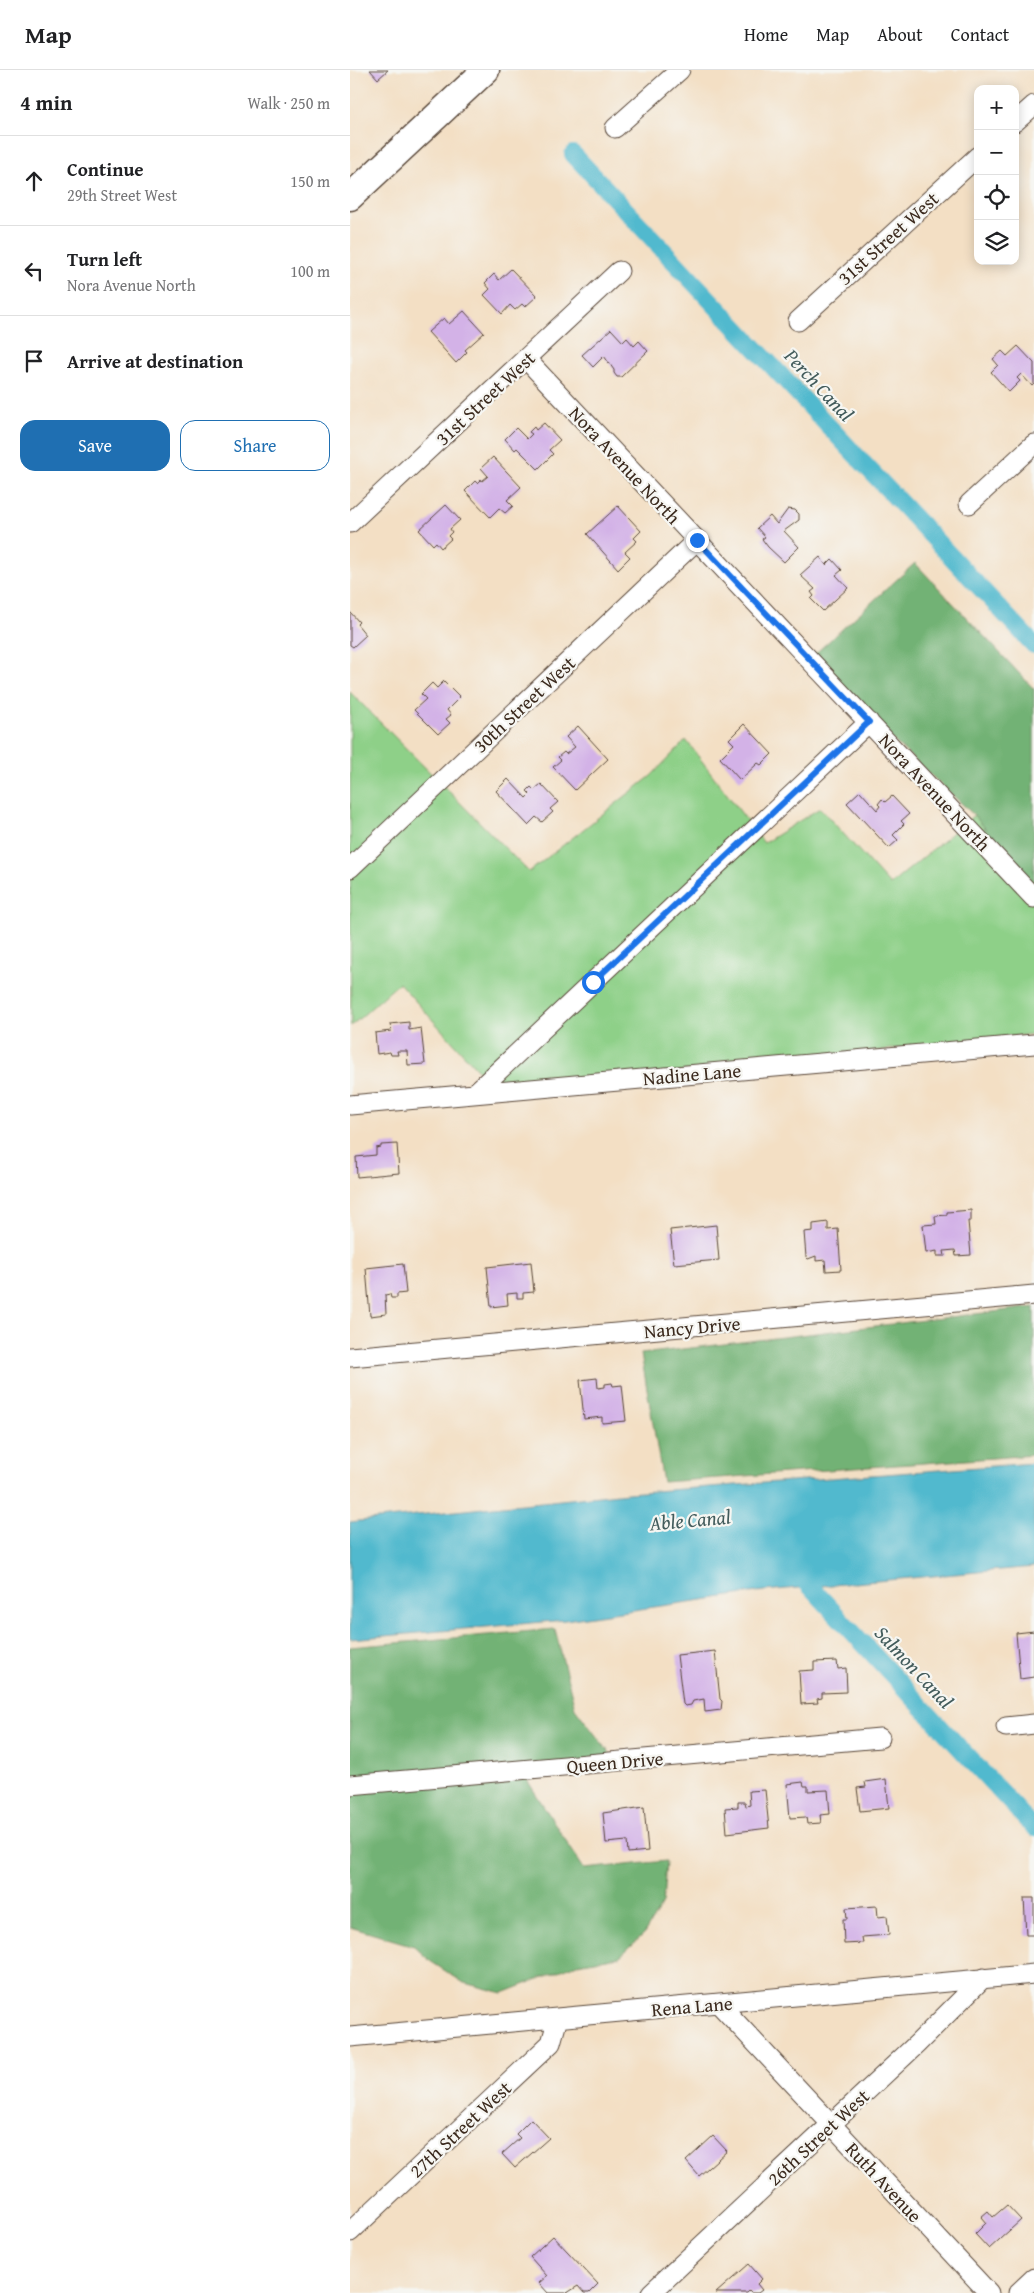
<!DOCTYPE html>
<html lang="en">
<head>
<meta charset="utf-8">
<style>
  body { margin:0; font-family:"Gentium Book Plus",serif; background:#f2f2f2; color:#202124 }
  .controls { position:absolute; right:15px; top:15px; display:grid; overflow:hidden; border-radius:10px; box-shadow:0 2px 12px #0003 }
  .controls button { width:45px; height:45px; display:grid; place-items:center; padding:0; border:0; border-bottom:1px solid #e0e0e0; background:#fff; color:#202124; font:25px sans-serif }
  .stop { position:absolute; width:15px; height:15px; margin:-11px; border:4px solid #1a73e8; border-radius:50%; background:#fff }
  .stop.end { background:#1a73e8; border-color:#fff; box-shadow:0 1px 5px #0008 }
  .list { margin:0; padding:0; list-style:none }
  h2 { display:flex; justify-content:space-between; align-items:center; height:65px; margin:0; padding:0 20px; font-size:21px }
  h2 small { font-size:16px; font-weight:400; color:#757577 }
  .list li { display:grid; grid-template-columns:32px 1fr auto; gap:15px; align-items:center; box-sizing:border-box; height:90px; padding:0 20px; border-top:1px solid #e0e0e0 }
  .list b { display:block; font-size:19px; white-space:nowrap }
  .list p { margin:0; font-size:16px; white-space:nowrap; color:#757577 }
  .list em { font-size:16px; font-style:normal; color:#757577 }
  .actions { display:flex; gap:10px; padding:15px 20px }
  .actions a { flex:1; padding:11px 0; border:1px solid #1f6fb2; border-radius:15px; text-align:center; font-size:18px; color:#1f6fb2 }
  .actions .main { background:#1f6fb2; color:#fff }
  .icon { flex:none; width:28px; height:28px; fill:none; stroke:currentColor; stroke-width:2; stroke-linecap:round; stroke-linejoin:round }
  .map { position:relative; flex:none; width:684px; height:2223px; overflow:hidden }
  header { display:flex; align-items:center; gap:30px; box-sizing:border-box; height:70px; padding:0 25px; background:#fff; border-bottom:1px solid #e0e0e0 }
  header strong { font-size:24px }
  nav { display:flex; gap:28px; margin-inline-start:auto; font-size:18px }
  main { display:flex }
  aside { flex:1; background:#fff }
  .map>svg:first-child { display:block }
  .green { fill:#8ed088; stroke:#647d53 }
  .forest { fill:#72b274; stroke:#566e49 }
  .water { fill:#51b9ce; stroke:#467276 }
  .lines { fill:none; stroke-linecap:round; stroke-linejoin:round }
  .canal { stroke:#51b9ce; stroke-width:18 }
  .building { fill:#d3b2e7 }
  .street-casing { stroke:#574537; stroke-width:21 }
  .secondary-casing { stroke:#574537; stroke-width:29 }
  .street { stroke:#fff; stroke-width:19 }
  .secondary { stroke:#fff; stroke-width:26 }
  .route { stroke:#1a73e8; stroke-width:6 }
  .labels { text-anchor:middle; stroke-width:4.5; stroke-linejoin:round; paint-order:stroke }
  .street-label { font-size:19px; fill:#3b2a1e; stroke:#f6f6f2 }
  .water-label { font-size:20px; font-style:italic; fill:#435c5c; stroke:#f6f6f2 }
</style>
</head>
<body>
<header>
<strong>Map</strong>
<nav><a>Home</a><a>Map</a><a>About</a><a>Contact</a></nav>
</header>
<main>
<aside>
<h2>4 min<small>Walk · 250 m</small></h2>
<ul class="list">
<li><svg class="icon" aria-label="ahead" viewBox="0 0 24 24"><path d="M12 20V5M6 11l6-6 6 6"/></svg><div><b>Continue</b><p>29th Street West</p></div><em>150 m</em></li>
<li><svg class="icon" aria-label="left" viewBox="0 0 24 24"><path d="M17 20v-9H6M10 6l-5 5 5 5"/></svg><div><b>Turn left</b><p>Nora Avenue North</p></div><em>100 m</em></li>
<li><svg class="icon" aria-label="arrive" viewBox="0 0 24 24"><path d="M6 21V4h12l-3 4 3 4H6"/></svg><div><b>Arrive at destination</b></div></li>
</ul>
<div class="actions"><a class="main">Save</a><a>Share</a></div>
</aside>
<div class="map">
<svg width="684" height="2223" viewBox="0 0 684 2223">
  <rect width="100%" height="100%" fill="#f6f6f2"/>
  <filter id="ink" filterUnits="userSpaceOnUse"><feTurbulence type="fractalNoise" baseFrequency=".02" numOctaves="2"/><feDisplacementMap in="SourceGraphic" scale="10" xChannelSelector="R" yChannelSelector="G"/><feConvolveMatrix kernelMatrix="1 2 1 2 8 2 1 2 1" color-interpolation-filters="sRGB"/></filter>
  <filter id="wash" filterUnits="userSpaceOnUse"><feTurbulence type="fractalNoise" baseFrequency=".0096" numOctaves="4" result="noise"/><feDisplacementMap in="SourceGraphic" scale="20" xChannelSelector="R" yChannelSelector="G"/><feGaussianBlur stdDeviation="1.12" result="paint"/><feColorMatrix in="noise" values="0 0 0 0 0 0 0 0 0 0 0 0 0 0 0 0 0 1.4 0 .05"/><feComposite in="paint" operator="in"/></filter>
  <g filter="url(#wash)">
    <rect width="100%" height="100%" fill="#f3dfc4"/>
    <path class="green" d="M0,622L179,802L301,706L336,670L414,773L470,738L540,815L624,745L684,818V964L147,1021L49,913L1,956Z"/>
    <path class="forest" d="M565,493L684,619V818L624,745L457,591Z
      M684,1237V1385L313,1412L291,1284Z
      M205,1559L225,1638L267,1693L177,1710L234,1799L316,1791L313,1833L294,1864L269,1887L227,1894L153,1923L114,1913L80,1891L64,1876L0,1857V1577Z"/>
    <path class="water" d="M684,1393V1497L414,1521L215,1550L0,1569V1452L278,1423Z"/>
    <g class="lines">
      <path class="canal" d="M223,84L684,575
        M445,1500L684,1758"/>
    </g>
    <g id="blocks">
      <path class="building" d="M20,0H38L28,9Z
        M161,199L187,226L175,237L172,234L165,240L160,235L152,244L134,225L140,219L135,213L144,204L149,210Z
        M114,241L134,263L115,280L117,282L106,293L78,262L94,248L99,254Z
        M261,259L273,272L277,268L284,276L289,271L298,281L271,307H267L264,303V300L254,286L243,297L232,285Z
        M668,276L684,293V314L682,316L671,304L667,308L670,311L659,322L641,302L648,295L643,289L652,281L657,286Z
        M194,353L210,370L199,380L203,384L188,399L167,378L165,380L155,369L166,358L177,369L182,364L179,362L184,357L186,360Z
        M143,387L171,417L157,430L163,436L155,443L149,438L140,447L115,421L125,411L127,413L131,409L132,411L138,406L131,398Z
        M96,435L110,450L100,459L102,462L98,466L101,469L91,478L86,472L83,475L69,460Z
        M268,436L291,461L284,468L287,471L275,482L280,487L268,499L237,464Z
        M438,439L445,440L449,444V450L434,461L449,477L434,492L418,477L412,469L415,467L407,458L420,446L427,454Z
        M470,487L476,495L482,489L492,500L486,505L498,518L473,541L461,529L464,526L461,522L465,519L450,505Z
        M0,542L9,552L7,554L16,565L3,577L0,575Z
        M94,611L110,627L97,640L101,645L96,649L100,653L88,664L64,640L76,629L71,624L82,613L87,618Z
        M394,654L422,684L411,695L408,693L390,710L370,688L384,674L379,669Z
        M228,656L258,689L225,720L203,697L211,690L208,687L214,682L216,684L225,677L216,667Z
        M158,709L176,728L180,724L177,721L181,717L184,720L191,714L208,732L200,739L203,742L192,752L186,747L178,755L146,721Z
        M510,721L527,740L530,736L528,734L532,729L535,732L542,726L559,744L551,751L554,754L543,765L548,770L539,778L497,733Z
        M59,952V960L71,958L75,994L58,995L57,981H47L48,985H41L40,982L27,984L25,963L41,961L40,954Z
        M47,1074L49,1103L7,1107L6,1087L26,1085V1078L31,1077V1075Z
        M621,1140V1151H618L621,1185L606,1186L605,1180L594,1181L595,1186H587V1181L576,1183L573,1155L586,1154L585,1146L597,1145V1142Z
        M478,1152V1160L488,1159L491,1200L476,1201L475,1190L466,1191V1186L458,1189L456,1187L454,1162L463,1161V1154Z
        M366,1155L369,1190L324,1194L320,1160Z
        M181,1192L184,1222L173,1223V1228H167V1223L157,1224L158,1235L141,1237L137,1197Z
        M53,1194L56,1223L47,1224V1228H41L40,1224L35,1225L36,1244L20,1246L16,1198Z
        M247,1308L248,1318L255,1317V1314L262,1313L263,1316L272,1315L276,1351L252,1353V1347L234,1349L230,1310Z
        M684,1561V1607L670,1609L666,1563Z
        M365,1581L370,1629L372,1631L371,1640L355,1642L354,1629L343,1631L341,1635L335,1636L333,1634L327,1585Z
        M487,1591L488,1599L496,1598L497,1622L472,1623V1628L467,1629L468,1633L451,1634L449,1601L464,1600V1592Z
        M536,1709L539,1738L510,1741L507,1718L516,1717L515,1712Z
        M453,1712L454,1716H458V1721L478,1720L480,1744L470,1745L471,1753L457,1754L456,1747L440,1748L437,1714Z
        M415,1720L419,1758L377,1763L375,1738L388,1737V1732H395L396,1736L400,1735L399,1721Z
        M294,1737L298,1781L278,1783L277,1771L256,1773L253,1743Z
        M674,1828H684V1865H676Z
        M527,1836L528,1847L537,1846L539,1865L512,1867L513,1873L494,1874L493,1849H497L496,1838Z
        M181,2049L199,2068L165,2098L152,2084L170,2068L166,2064Z
        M363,2066L377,2081L349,2106L336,2091Z
        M657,2135L671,2150L639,2179L625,2164L636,2153L631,2147L638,2141L643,2147Z
        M203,2166L248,2214L239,2223H234L228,2216L217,2223H198L189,2213L197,2206L180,2187Z
        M399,2194L412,2209L407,2214L412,2220L408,2223H401L399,2221L397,2223H366Z"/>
    </g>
  </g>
  <g filter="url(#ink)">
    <use href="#blocks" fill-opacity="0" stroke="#574537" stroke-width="1"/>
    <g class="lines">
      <defs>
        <path id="street" d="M665,52L684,35
          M265,58L330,0
          M448,251L628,86
          M176,289L684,828
          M619,434L684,374
          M0,453L269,201
          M0,798L347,470
          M124,1024L519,652
          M0,1035L684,974
          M0,1287L684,1225
          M656,1657L684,1654
          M0,1715L530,1668
          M369,1934L639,2223
          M0,1967L684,1904
          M0,2162L201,1973L208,1948
          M301,2223L567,1974L633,1908
          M668,2223L684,2208"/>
        <path id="secondary" d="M0,127L136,0"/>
      </defs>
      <use href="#street" class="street-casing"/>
      <use href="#secondary" class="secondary-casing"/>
      <use href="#street" class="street"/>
      <use href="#secondary" class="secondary"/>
    </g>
  </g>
  <g class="lines" filter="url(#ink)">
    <path class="route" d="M243,912L519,652L347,470"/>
  </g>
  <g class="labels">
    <g class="street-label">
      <text transform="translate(538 168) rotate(-42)" y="7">31st Street West</text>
      <text transform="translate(135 328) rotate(-43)" y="7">31st Street West</text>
      <text transform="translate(275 395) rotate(47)" y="7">Nora Avenue North</text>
      <text transform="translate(174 634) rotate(-43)" y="7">30th Street West</text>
      <text transform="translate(585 722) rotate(47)" y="7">Nora Avenue North</text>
      <text transform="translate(342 1004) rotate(-5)" y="7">Nadine Lane</text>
      <text transform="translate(342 1257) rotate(-5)" y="7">Nancy Drive</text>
      <text transform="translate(265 1692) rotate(-5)" y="7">Queen Drive</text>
      <text transform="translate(342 1936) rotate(-5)" y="7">Rena Lane</text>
      <text transform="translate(110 2059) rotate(-43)" y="7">27th Street West</text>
      <text transform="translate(468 2067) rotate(-43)" y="7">26th Street West</text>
      <text transform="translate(534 2112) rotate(47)" y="7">Ruth Avenue</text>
    </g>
    <g class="water-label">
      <text transform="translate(469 315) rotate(47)" y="7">Perch Canal</text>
      <text transform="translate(340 1450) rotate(-5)" y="7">Able Canal</text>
      <text transform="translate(564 1597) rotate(47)" y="7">Salmon Canal</text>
    </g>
  </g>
</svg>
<div class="controls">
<button>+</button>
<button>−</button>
<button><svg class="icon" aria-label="locate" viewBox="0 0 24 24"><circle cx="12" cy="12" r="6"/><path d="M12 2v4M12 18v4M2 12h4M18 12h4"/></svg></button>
<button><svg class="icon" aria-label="layers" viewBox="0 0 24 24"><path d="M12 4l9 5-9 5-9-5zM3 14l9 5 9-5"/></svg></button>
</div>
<div class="stop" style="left:243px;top:912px"></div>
<div class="stop end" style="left:347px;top:470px"></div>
</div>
</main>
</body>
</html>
